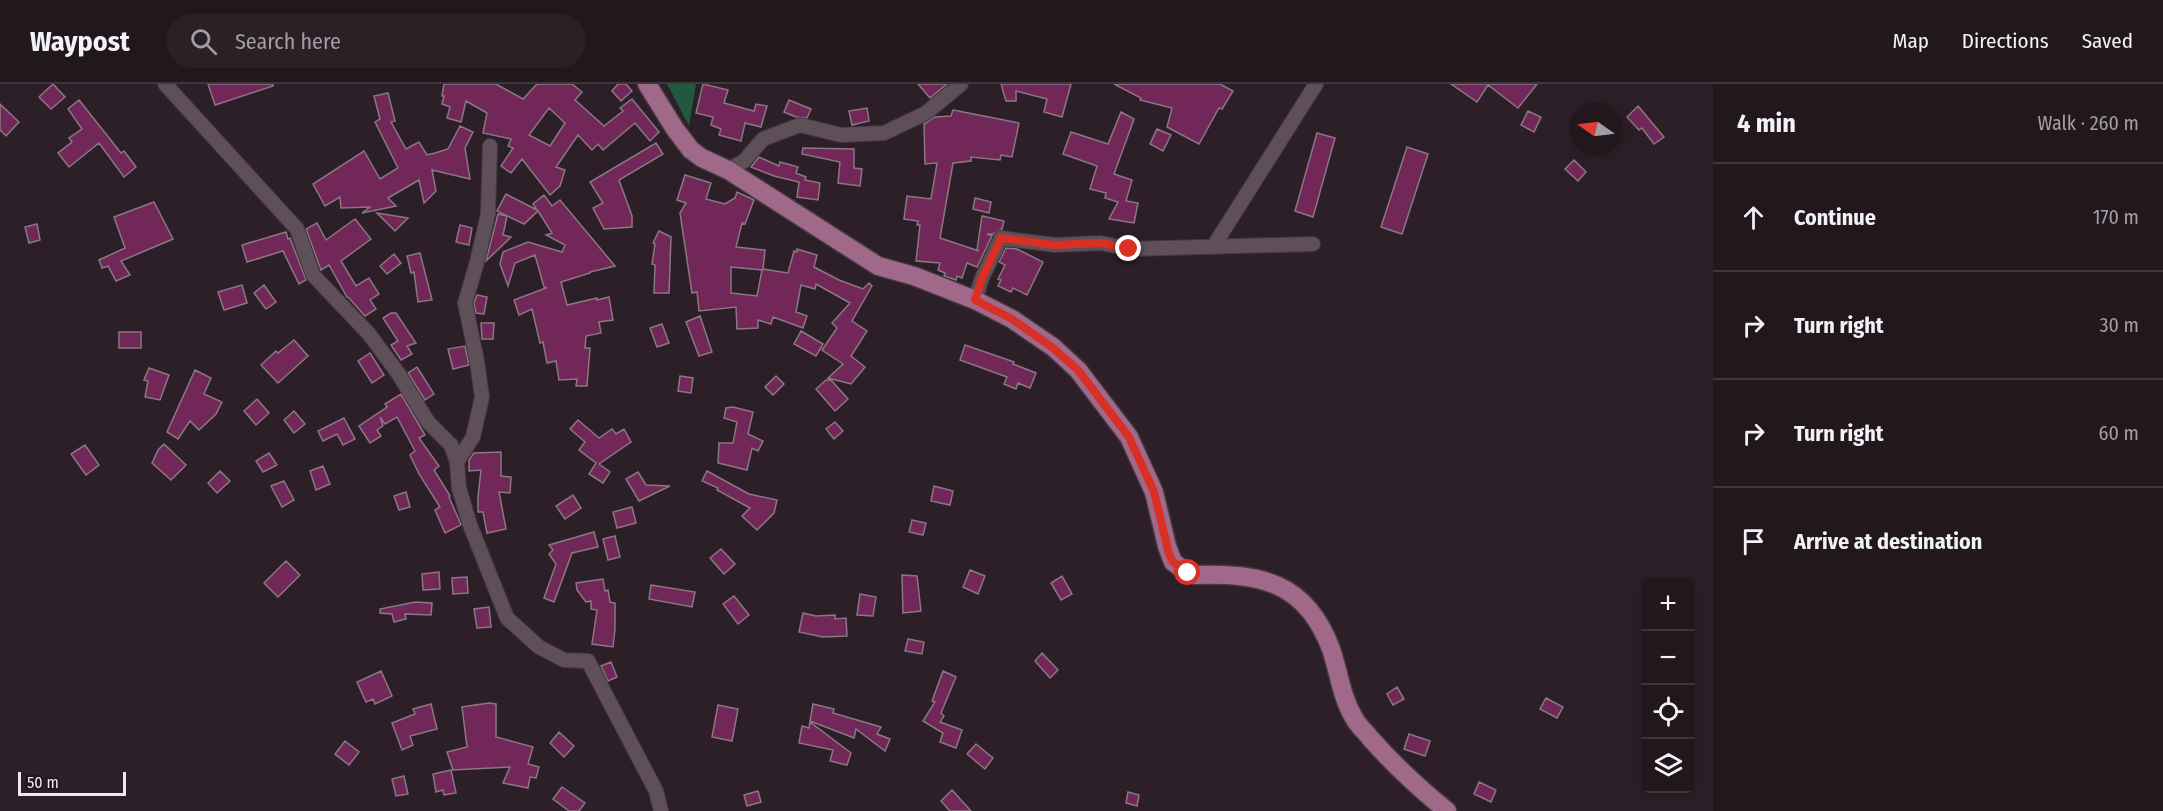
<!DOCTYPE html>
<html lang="en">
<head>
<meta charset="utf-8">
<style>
  body { margin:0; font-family:"Fira Sans Condensed",sans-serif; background:#2a2026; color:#f1f3f6 }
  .controls { position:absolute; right:18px; bottom:18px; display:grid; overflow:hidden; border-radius:9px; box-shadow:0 3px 15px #0003 }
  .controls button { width:54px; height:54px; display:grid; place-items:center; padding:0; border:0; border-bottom:2px solid #3f363b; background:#22171d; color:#f1f3f6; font:30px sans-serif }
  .compass { position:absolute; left:1569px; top:18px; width:54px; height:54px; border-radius:50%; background:#22171d; box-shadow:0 3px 15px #0003; rotate:284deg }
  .scale { position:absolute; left:18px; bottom:15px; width:108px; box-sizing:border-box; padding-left:6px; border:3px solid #f0e6eb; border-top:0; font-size:16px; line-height:21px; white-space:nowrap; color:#f0e6eb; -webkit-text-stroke:4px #23161e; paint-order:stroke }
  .stop { position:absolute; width:18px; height:18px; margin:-14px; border:4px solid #d93025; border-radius:50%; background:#fff }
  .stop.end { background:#d93025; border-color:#fff; box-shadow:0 2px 6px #0008 }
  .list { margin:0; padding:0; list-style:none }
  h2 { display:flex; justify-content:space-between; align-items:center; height:78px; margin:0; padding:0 24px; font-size:26px }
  h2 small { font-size:20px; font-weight:400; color:#a29fa4 }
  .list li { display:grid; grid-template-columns:39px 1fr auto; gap:18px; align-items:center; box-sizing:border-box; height:108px; padding:0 24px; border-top:2px solid #3f363b }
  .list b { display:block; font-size:22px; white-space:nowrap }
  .list em { font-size:20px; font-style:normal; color:#a29fa4 }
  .icon { flex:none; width:33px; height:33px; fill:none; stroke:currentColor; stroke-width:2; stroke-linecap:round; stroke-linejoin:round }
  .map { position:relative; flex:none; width:1713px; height:727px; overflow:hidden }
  header { display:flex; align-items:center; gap:36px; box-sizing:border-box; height:84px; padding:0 30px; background:#22171d; border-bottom:2px solid #3f363b }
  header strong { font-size:28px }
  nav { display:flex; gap:33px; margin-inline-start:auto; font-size:21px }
  .search { width:420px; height:54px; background:#2a2026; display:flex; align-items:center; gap:15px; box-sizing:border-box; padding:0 21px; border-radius:33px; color:#a29fa4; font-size:22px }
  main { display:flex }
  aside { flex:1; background:#22171d }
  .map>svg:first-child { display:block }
  .forest { fill:#205940 }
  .building { fill:#722759; stroke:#897882; stroke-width:1.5; fill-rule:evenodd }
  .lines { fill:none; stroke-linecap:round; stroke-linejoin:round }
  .minor-casing { stroke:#453a40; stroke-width:16 }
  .primary-casing { stroke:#453a40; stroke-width:21 }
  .minor { stroke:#5f4f58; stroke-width:14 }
  .primary { stroke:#a0698a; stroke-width:18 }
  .route { stroke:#d93025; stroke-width:8 }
</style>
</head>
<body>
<header>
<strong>Waypost</strong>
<div class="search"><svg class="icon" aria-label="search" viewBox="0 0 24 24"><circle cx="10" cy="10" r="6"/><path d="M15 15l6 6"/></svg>Search here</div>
<nav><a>Map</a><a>Directions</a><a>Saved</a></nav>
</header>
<main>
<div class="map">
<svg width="1713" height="727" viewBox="0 0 1713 727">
  <rect width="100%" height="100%" fill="#2d1f27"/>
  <path class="forest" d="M667,0H696L689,42Z"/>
  <path class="building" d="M53,0L65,13L51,25L39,13Z
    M208,0H273V2L215,21Z
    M444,0H496L523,15L537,0H572L582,8L575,16L604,42L623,27L620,24L632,15L659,48L650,57L635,39L603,66L598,60L592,66L578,51L556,83L565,86L560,102L550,111L522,75L511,89L501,82L513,64L508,62L511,55L483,49L487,29L466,17L461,38L447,34L450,23L442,20L444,12H442ZM549,24L565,39L550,62L529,51Z
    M618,0H626L632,7L621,17L612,7Z
    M703,0L728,6L724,19L754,27L756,20L767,22L761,43L745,39L741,57L719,51L721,45L711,41L713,33L696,29Z
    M918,0H947L930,14Z
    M1001,0H1071L1062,33L1044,28L1047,15L1016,7V17H1006Z
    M1114,0H1220L1233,7L1222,25L1219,24L1199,60L1167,43L1172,24L1140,16L1141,14Z
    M1451,0H1537L1518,24L1488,1L1477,18Z
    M388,9L395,37L391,38L406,65L419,58L427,71L435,69L448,65L460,42L473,48L465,64L470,95L432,86L436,107L424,119L419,96L388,114L396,122L362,129L370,123L341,124L340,113L325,122L313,100L364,67L380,95L398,84L375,38L380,35L374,12Z
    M79,16L121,69L124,67L136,83L124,93L99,59L69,83L58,69L72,58L69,54L82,45L68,25Z
    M789,16L811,25L807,34L796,33L784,28Z
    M0,20L19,38L6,52L0,46Z
    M1638,22L1664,53L1654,60L1642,44L1639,46L1627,33Z
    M867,24L869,37L852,41L849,27Z
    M953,26L1019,39L1012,73L1001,71L1000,76L971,73V77L953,79L940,154L979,167L977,166L982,132L1004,137L1002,145L993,150H987L992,152L977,183L967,179L962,194L957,192L956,196L944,192L945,189L938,186L940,179L916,177L920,141H917L918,137L904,135L907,112L931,115L937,79L925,80L924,40L935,33L951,32Z
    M1528,27L1541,33L1534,48L1521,41Z
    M1121,28L1134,35L1114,90L1132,96L1126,117L1138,119L1134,139L1109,135L1118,118L1105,114L1106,109L1090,105L1097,82L1063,70L1071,48L1108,60Z
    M1157,45L1171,51L1163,67L1150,60Z
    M1317,49L1335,54L1313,133L1295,127Z
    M656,59L663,70L619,96L632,132V143L604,145L593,124L603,119L590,98Z
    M1407,63L1428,70L1402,150L1381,143Z
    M803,64L854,65V84L862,85L860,102L838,99L840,78L802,70Z
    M759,73L779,82L780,78L798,83L796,89L806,93L805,96L820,99L818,116L797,113L799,98L774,92L751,83Z
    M1574,76L1586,88L1578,97L1565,85Z
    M685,91L711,99L706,115L725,120L735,114L737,108L754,116L745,140L742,139L736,163L765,166L763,185L788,189L794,167L797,168V165L817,171L814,183L839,196L863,205L869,199L872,202L852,237L867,247L851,272L865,283L851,300L828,294L843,280L822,266L837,244L832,239L850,219L816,200L815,205L801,201L796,228L807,232L803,244L773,233L771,240L758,236V244L737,245L736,223L699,227L697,208L692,209L680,129L686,119L677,116ZM731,183L762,186L757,212L731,209Z
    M506,110L537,126L533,120L544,111L552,122L560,116L615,182L590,188V189L561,198L567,221L597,214V216L609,213L613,236L599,238L601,249L586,252L585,264H590L587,302H576L577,295L559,296L556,277L547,279L543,258L540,259L532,225L519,231L514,216L546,204L544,203L535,171L515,179L508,202L500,180L503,168L528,158L562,168L565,161L546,151L552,149L538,127L524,140L497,127Z
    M975,114L991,118L989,129L973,125Z
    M154,118L173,155L121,177L130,191L116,197L108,182L102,184L99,176L125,164L114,133Z
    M377,129L408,134L395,147Z
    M498,130L507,132L503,151L511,153L486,177Z
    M355,135L371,155L341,177L356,202L369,194L379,210L370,216L376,225L365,232L349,214L347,213L329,181L321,186L306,145L317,139L326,156Z
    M37,140L40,156L29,159L25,143Z
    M460,141L472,144L469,161L456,158Z
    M659,147L671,153L669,209H654L655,181L652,180L655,160L653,159Z
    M286,148L288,155L290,154L306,196L299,200L283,167L247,178L242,161Z
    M1006,164L1017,165L1043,178L1027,211L1013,204L1011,208L998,202L1001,196L998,195L1005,181L999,178Z
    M420,169L432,216L418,218L414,188L411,189L407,172Z
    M394,170L401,179L387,190L380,182Z
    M242,201L247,219L224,226L218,208Z
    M264,201L276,218L266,225L254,209Z
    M477,211L487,213L484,230L476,229L474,219Z
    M391,229H396L416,259L407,262L412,270L401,276L391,261L398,257L383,234Z
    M700,232L712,268L699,272L686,238Z
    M481,239H494L493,255H482Z
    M662,240L669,259L657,263L650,244Z
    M801,247L823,260L816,272L794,260Z
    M119,248H141V264H119Z
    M294,256L308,272L278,299L261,281L276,267L278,269Z
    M965,261L1014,278L1013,280L1036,289L1030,304L1018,299L1016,305L1004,300L1007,293L960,276Z
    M465,262L469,281L453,285L448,265Z
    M370,269L384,291L372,299L358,277Z
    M417,283L434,310L425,316L408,289Z
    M149,284L169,291L160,316L145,313L148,297L144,296Z
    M195,286L211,294L204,310L222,318L216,330L199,346L190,337L178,355L167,348Z
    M680,292L693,294L691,309L678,307Z
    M776,292L784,300L773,311L765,303Z
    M826,296H831L848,315L835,327L816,305Z
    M401,310L425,351L419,354L439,382L434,386L450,412L449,413L459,436L461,441L445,449L435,426L440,423L419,390L410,371L415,367L397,333L385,340L380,333L383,342L377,346L381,352L370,359L359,342L387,323L385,320Z
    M257,315L269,329L256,341L244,327Z
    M733,323L753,328L748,350L763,357L758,367L752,364L747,386L718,379L719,359H733L737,338L724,334L726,324Z
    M294,327L305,340L294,349L284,336Z
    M344,334L355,355L343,361L337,350L323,357L318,347Z
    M578,336L599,354L612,345L616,350L624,345L631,358L599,380L610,388L603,399L589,390L596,379L579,366L585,358L570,345Z
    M835,338L843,347L834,355L826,345Z
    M164,360L186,381L171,396L152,379L158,366Z
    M85,361L99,381L86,391L71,370Z
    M501,368V392L511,393L510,409L499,408L506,445L487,449L483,428H478V413L481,386L469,387V376L474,369Z
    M269,369L277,381L263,388L256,377Z
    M323,382L330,400L316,406L310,387Z
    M220,387L230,397L217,409L208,399Z
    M707,387L749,410L777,416L774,429L757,446L742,432L750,424L717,406L718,404L702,397Z
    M638,388L646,401L670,402L639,417L626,395Z
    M284,397L294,416L282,423L271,402Z
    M934,402L953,407L950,421L931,417Z
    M406,408L410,423L399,426L394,412Z
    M573,411L581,424L565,435L556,422Z
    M632,423L636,439L617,444L613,428Z
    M912,436L926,439L923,451L909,448Z
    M594,448L598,463L572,469L554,518L544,514L556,480L549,470L553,466L549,461Z
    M615,452L620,473L608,476L603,455Z
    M721,465L735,480L724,490L710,474Z
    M286,477L300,491L278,513L264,499Z
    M970,486L985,492L978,510L963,503Z
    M439,488L440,505L423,506L422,490Z
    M902,491L917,492L921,527L903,529Z
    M1062,492L1072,510L1061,516L1051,499Z
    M467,493L468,509L453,510L452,494Z
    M603,495L605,507L608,506L610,518L615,519V545L613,563L592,560L597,526L591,525V517L586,518L577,506L576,499Z
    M651,501L695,508L692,523L649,515Z
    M860,510L876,513L873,532L857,531Z
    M734,512L749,531L738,540L723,520Z
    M415,518L432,519L431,531L405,530L406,535L394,538L392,530L380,529V525Z
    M489,523L491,543L477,544L474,525Z
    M803,529L816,532L835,531V535L846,534L847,552L823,553L799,548Z
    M908,555L924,558L922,570L905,567Z
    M1042,569L1058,586L1050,594L1035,577Z
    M611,578L617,593L608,597L601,582Z
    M381,587L392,612L375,620L373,615L366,618L357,598Z
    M943,587L956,593L941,629L944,632L940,638L962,646L956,664L940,658L943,649L923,637L935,618L932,617Z
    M1397,603L1404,615L1393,621L1387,610Z
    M1546,614L1563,623L1557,634L1540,625Z
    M489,619L496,620V653L533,663L528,680L539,683L536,694L530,693L528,704L503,699L510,683L453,686L447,668L467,663L462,623Z
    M431,620L437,645L410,652L413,661L402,666L392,639L415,630L413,625Z
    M813,620L834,625L833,629L881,643L877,650L890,655L885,667L856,645L854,654L810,637Z
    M718,621L738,625L732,657L712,653Z
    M810,638L851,669L847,681L830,677L833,666L799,659L802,642L809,644Z
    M559,648L574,662L564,673L550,659Z
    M1409,650L1430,657L1425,672L1404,665Z
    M345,657L359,668L349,681L335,670Z
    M976,660L993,674L985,685L967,670Z
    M451,686L456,709L444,711L443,706L436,708L433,690Z
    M404,692L408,710L396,712L392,695Z
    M1479,698L1496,706L1491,718L1474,710Z
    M562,703L585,719L579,727H569L553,715Z
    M952,706L971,727H950L941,717Z
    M758,707L761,718L747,722L744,711Z
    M1128,708L1139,711L1137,722L1126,719Z"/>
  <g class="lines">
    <defs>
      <path id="minor" d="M165,0L297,145L313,191L369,250L398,289L428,338L451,361L457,378L459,404L470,441L507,534L539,563L564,576L588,577L656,707L661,727
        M728,86L744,77L763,55L800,41L841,51L884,49L926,29L961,0
        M1213,163L1316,0
        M975,216L982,194L1001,154L1055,161L1101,159L1129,165L1313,160
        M457,378L473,353L482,313L477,277L465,219L477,178L488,130L490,62"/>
      <path id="primary" d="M647,0L675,45L691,66L702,74L728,86L878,182L914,192L975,216L1012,235L1053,263L1078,286L1129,353L1154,408L1167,462L1173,478L1188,489L1196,491C1261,489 1306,498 1331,565C1339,588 1341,612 1354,634C1358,642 1366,648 1371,655C1395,682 1420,705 1447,727"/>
    </defs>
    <use href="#minor" class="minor-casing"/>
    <use href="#primary" class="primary-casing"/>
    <use href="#minor" class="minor"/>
    <use href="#primary" class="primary"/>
  </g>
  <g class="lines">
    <path class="route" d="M1129,165L1101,159L1055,161L1001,154L982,194L975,216L1012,235L1053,264L1078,286L1129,353L1154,408L1169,470L1173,478L1188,489"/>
  </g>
</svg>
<div class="controls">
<button>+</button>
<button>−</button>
<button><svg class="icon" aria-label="locate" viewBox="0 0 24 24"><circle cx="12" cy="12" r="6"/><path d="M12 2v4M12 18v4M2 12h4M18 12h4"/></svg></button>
<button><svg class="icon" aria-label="layers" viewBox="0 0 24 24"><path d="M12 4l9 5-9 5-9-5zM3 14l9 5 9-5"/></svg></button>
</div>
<svg class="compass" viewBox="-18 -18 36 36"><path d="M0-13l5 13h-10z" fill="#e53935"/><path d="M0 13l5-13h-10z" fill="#a29fa4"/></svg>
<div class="scale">50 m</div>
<div class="stop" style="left:1188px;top:489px"></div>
<div class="stop end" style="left:1129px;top:165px"></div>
</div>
<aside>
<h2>4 min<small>Walk · 260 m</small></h2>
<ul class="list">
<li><svg class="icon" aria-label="ahead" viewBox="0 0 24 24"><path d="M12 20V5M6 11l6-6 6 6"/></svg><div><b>Continue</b></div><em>170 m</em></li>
<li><svg class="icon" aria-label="right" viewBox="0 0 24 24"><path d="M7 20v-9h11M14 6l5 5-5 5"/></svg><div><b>Turn right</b></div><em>30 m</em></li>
<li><svg class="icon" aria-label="right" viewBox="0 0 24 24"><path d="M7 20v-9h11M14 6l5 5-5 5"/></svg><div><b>Turn right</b></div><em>60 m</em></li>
<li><svg class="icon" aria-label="arrive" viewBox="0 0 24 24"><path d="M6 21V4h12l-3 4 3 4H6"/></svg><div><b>Arrive at destination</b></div></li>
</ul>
</aside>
</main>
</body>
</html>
